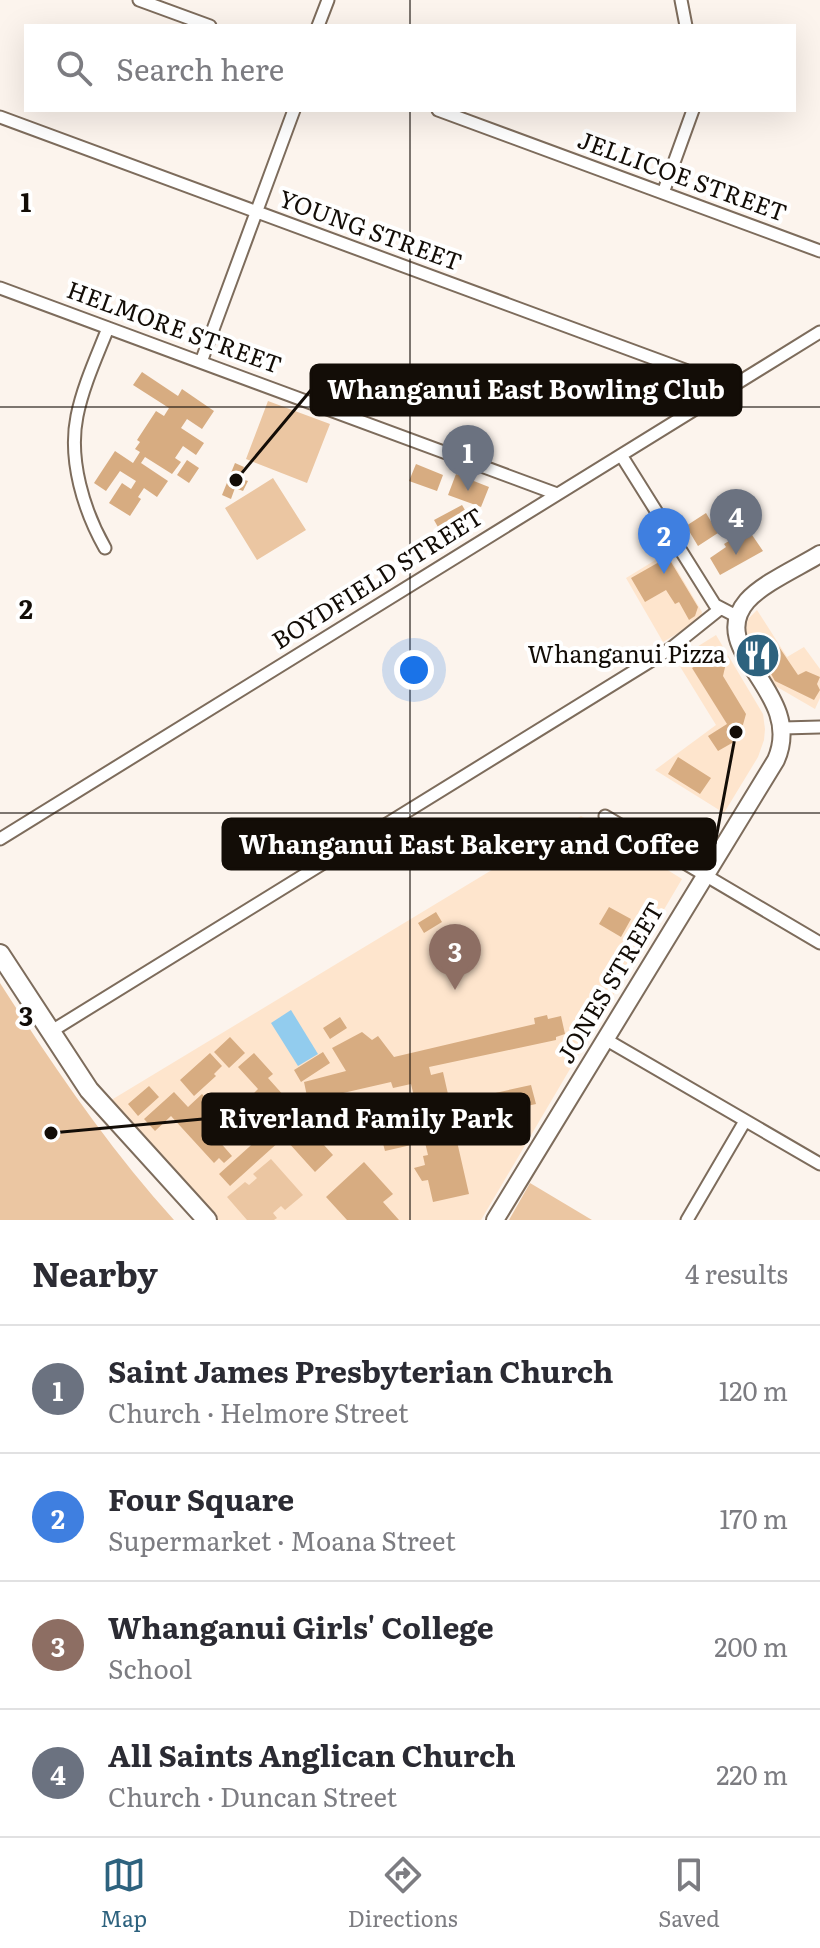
<!DOCTYPE html>
<html lang="en">
<head>
<meta charset="utf-8">
<style>
  body { margin:0; font-family:Literata,serif; background:#f2f2f3; color:#2b2b33 }
  .you { position:absolute; left:414px; top:670px; width:28px; height:28px; margin:-20px; border:6px solid #fff; border-radius:50%; background:#1a73e8; box-shadow:0 0 0 12px #1a73e833 }
  .badge { display:grid; place-items:center; width:52px; height:52px; border-radius:50%; background:#2d627e; color:#fff; font-size:26px; font-weight:700 }
  .pin { position:absolute; translate:-50% -66px; filter:drop-shadow(0 2px 4px #0008) }
  .pin::after { content:''; position:absolute; top:42px; width:28px; height:24px; background:inherit; clip-path:polygon(0 0,100% 0,50% 100%) }
  .list { margin:0; padding:0; list-style:none }
  h2 { display:flex; justify-content:space-between; align-items:center; height:104px; margin:0; padding:0 32px; font-size:34px }
  h2 small { font-size:26px; font-weight:400; color:#7c7c81 }
  .list li { display:grid; grid-template-columns:52px 1fr auto; gap:24px; align-items:center; box-sizing:border-box; height:128px; padding:0 32px; border-top:2px solid #e1e1e2 }
  .list b { display:block; font-size:30px; white-space:nowrap }
  .list p { margin:0; font-size:26px; white-space:nowrap; color:#7c7c81 }
  .list em { font-size:26px; font-style:normal; color:#7c7c81 }
  .icon { flex:none; width:44px; height:44px; fill:none; stroke:currentColor; stroke-width:2; stroke-linecap:round; stroke-linejoin:round }
  .map { position:relative; flex:none; width:820px; height:1220px; overflow:hidden }
  .search { position:absolute; background:#fff; box-shadow:0 8px 32px #0002; left:24px; right:24px; top:24px; height:88px; display:flex; align-items:center; gap:20px; box-sizing:border-box; padding:0 28px; border-radius:0px; color:#7c7c81; font-size:30px }
  .sheet { height:616px; background:#fff }
  nav { display:flex; justify-content:space-around; align-items:center; box-sizing:border-box; height:112px; border-top:2px solid #e1e1e2; background:#fff; font-size:22px; color:#7c7c81 }
  nav a { display:grid; justify-items:center; gap:4px }
  nav .on { color:#2d627e }
  .map>svg:first-child { display:block }
  .built { fill:#fee5cd }
  .green { fill:#ebc6a2 }
  .water { fill:#92ccee }
  .building { fill:#d7ac81 }
  .lines { fill:none; stroke-linecap:round; stroke-linejoin:round }
  .minor-casing { stroke:#7d6c5c; stroke-width:15 }
  .secondary-casing { stroke:#7d6c5c; stroke-width:20 }
  .primary-casing { stroke:#7d6c5c; stroke-width:22 }
  .minor { stroke:#fff; stroke-width:11 }
  .secondary { stroke:#fff; stroke-width:16 }
  .primary { stroke:#fff; stroke-width:18 }
  .grid { fill:none; stroke:#130d07; stroke-width:2; stroke-opacity:0.55 }
  .labels { text-anchor:middle; stroke-width:8; stroke-linejoin:round; paint-order:stroke }
  .street-label { font-size:24px; fill:#130d07; stroke:#fff }
  .poi-label { font-size:24px; fill:#130d07; stroke:#fff; text-anchor:end }
  .grid-label { font-size:26px; text-anchor:middle; font-weight:bold; fill:#130d07; stroke:#fff; stroke-width:8; stroke-linejoin:round; paint-order:stroke }
  .leader { fill:none; stroke:#130d07; stroke-width:3 }
  .callout-dot { fill:#130d07; stroke:#fff; stroke-width:3 }
  .callout { fill:#130d07; stroke:#130d07; stroke-width:3 }
  .callout-label { font-size:26px; text-anchor:middle; font-weight:bold; fill:#fff }
</style>
</head>
<body>
<div class="map">
<svg width="820" height="1220" viewBox="0 0 820 1220">
  <rect width="100%" height="100%" fill="#fcf4ed"/>
  <path class="built" d="M667,553L702,612L701,620L663,642L626,578Z
    M757,610L787,657L804,647L820,669V698L815,709L772,684L743,639L748,619Z
    M716,635L763,714L765,729L764,740L758,757L724,813L655,770L716,725L676,660Z
    M581,816L682,879L481,1220H214L108,1102Z"/>
  <path class="green" d="M268,401L330,424L307,483L246,459Z
    M273,478L306,530L257,560L225,508Z
    M0,983C53,1066 108,1147 174,1220H0Z
    M271,1159L303,1195L285,1210L281,1206L273,1213L277,1218L274,1220H247L227,1197L245,1182L249,1185L257,1178L253,1174Z
    M530,1183L592,1220H509Z"/>
  <path class="water" d="M291,1010L318,1054L298,1066L271,1023Z"/>
  <path class="building" d="M142,372L178,396L182,389L214,411L202,429L187,419L181,428L204,443L196,455L183,446L175,458L181,462L172,474L145,457L141,463L168,481L157,497L144,488L138,497L141,499L130,516L109,503L122,483L131,489L136,481L120,471L106,491L94,483L115,451L133,463L140,452L135,449L140,442L137,440L156,411L164,416L169,408L133,385Z
    M187,460L199,468L189,483L177,475Z
    M235,463L244,467L239,478L248,481L243,491L235,488L231,499L222,495Z
    M416,464L443,475L437,491L409,481Z
    M456,474L489,487L481,507L448,495Z
    M462,505L471,520L443,536L434,520Z
    M732,507L739,518L721,530L714,519Z
    M706,513L718,533L698,546L686,526Z
    M748,529L763,551L720,575L710,558L726,547L724,544Z
    M668,557L698,607L695,616L689,620L679,602L675,604L666,590L645,602L631,578Z
    M775,641L798,675L806,671L820,677L817,684L820,690L814,700L775,681L758,651Z
    M719,651L726,663L723,676L746,714L739,739L718,751L708,736L727,724L692,668Z
    M678,757L711,778L700,794L668,774Z
    M609,907L631,919L621,937L599,924Z
    M436,912L442,922L424,933L418,923Z
    M547,1015L548,1019L561,1016L565,1034L556,1037V1040L429,1067L431,1075L443,1072L450,1103L531,1085L536,1104L527,1106L529,1115L516,1118L514,1110L453,1124L469,1194L433,1202L428,1180L422,1181L414,1168L425,1165L423,1156L428,1155L411,1084L393,1088L391,1082L343,1093L346,1108L330,1112L326,1097L308,1101L304,1082L346,1071L332,1048L362,1032L372,1040L378,1036L394,1057L535,1024L534,1018Z
    M340,1017L347,1028L330,1039L323,1028Z
    M230,1037L245,1053L229,1068L214,1052Z
    M323,1052L330,1063L301,1082L294,1070Z
    M210,1053L222,1066L214,1074L216,1076L194,1096L180,1080Z
    M254,1053L273,1074L268,1078L285,1097L269,1112L253,1094L258,1089L238,1067Z
    M149,1086L159,1097L138,1116L128,1104Z
    M174,1092L188,1107L202,1094L226,1121L212,1133L232,1156L224,1163L219,1158L214,1163L171,1116L155,1131L144,1119Z
    M290,1110L301,1122L230,1186L219,1174Z
    M415,1121L420,1143L385,1151L381,1136L400,1132L398,1125Z
    M305,1124L333,1155L315,1172L287,1141Z
    M364,1162L393,1194L383,1202L399,1220H347L326,1197Z"/>
  <g class="lines">
    <defs>
      <path id="minor" d="M139,0L210,26
        M681,0L686,26
        M318,26L328,0
        M438,110L820,251
        M0,117L685,370L722,392
        M663,193L693,110
        M0,288L557,494
        M201,362L294,110
        M621,455L715,605L738,617
        M105,548C84,511 68,460 77,416C83,386 97,356 108,328
        M783,728L820,727
        M605,816L820,943
        M0,839L820,332
        M50,1032L670,649L720,609
        M605,1039L820,1164
        M687,1220L745,1121"/>
      <path id="secondary" d="M495,1220L776,760C806,692 704,651 747,601C763,583 799,567 820,554"/>
      <path id="primary" d="M0,954L89,1090L207,1220"/>
    </defs>
    <use href="#minor" class="minor-casing"/>
    <use href="#secondary" class="secondary-casing"/>
    <use href="#primary" class="primary-casing"/>
    <use href="#minor" class="minor"/>
    <use href="#secondary" class="secondary"/>
    <use href="#primary" class="primary"/>
  </g>
  <path class="grid" d="M410,0V26M410,110V1220M0,407H820M0,813H820"/>
  <defs>
    <symbol id="restaurant-disc" viewBox="-11 -11 22 22"><circle r="9.5" fill="#2d627e" stroke="#fff"/><path d="M-5-6h1v4h1v-4h1v4h1v-4h1v5L-1.5 .5V6h-2V.5L-5-1ZM5-6V6H3V1.5H1.5Q1.5-4 5-6Z" fill="#fff"/></symbol>
  </defs>
  <g fill-rule="evenodd">
    <use href="#restaurant-disc" x="732" y="630" width="51" height="51"/>
  </g>
  <g class="labels">
    <g class="street-label">
      <text transform="translate(682 177) rotate(20)" y="8">JELLICOE STREET</text>
      <text transform="translate(370 231) rotate(20)" y="8">YOUNG STREET</text>
      <text transform="translate(174 328) rotate(20)" y="8">HELMORE STREET</text>
      <text transform="translate(378 579) rotate(-32)" y="8">BOYDFIELD STREET</text>
      <text transform="translate(611 983) rotate(-59)" y="8">JONES STREET</text>
    </g>
    <g class="poi-label">
      <text x="726" y="663">Whanganui Pizza</text>
    </g>
  </g>
  <g class="grid-label">
    <text x="26" y="212">1</text>
    <text x="26" y="619">2</text>
    <text x="26" y="1026">3</text>
  </g>
  <path class="leader" d="M236 480L311 390M736 732L715 844M51 1133L203 1119"/>
  <g class="callout-dot">
    <circle cx="236" cy="480" r="8"/>
    <circle cx="736" cy="732" r="8"/>
    <circle cx="51" cy="1133" r="8"/>
  </g>
  <g class="callout">
    <rect x="311" y="365" width="430" height="50" rx="8"/>
    <rect x="223" y="819" width="492" height="50" rx="8"/>
    <rect x="203" y="1094" width="326" height="50" rx="8"/>
  </g>
  <g class="callout-label">
    <text x="526" y="399">Whanganui East Bowling Club</text>
    <text x="469" y="854">Whanganui East Bakery and Coffee</text>
    <text x="366" y="1128">Riverland Family Park</text>
  </g>
</svg>
<div class="you"></div>
<div class="pin badge" style="left:468px;top:491px;background:#6b7280">1</div>
<div class="pin badge" style="left:664px;top:574px;background:#3f7fe0">2</div>
<div class="pin badge" style="left:455px;top:990px;background:#8d6e63">3</div>
<div class="pin badge" style="left:736px;top:555px;background:#6b7280">4</div>
<div class="search"><svg class="icon" aria-label="search" viewBox="0 0 24 24"><circle cx="10" cy="10" r="6"/><path d="M15 15l6 6"/></svg>Search here</div>
</div>
<section class="sheet">
<h2>Nearby<small>4 results</small></h2>
<ul class="list">
<li><span class="badge" style="background:#6b7280">1</span><div><b>Saint James Presbyterian Church</b><p>Church · Helmore Street</p></div><em>120 m</em></li>
<li><span class="badge" style="background:#3f7fe0">2</span><div><b>Four Square</b><p>Supermarket · Moana Street</p></div><em>170 m</em></li>
<li><span class="badge" style="background:#8d6e63">3</span><div><b>Whanganui Girls' College</b><p>School</p></div><em>200 m</em></li>
<li><span class="badge" style="background:#6b7280">4</span><div><b>All Saints Anglican Church</b><p>Church · Duncan Street</p></div><em>220 m</em></li>
</ul>
</section>
<nav>
<a class="on"><svg class="icon" aria-label="map" viewBox="0 0 24 24"><path d="M3 6l6-2 6 2 6-2v14l-6 2-6-2-6 2zM9 4v14M15 6v14"/></svg>Map</a>
<a><svg class="icon" aria-label="directions" viewBox="0 0 24 24"><path d="M12 3l9 9-9 9-9-9zM9 14v-3h6M13 9l2 2-2 2"/></svg>Directions</a>
<a><svg class="icon" aria-label="saved" viewBox="0 0 24 24"><path d="M7 4h10v16l-5-4-5 4z"/></svg>Saved</a>
</nav>
</body>
</html>
